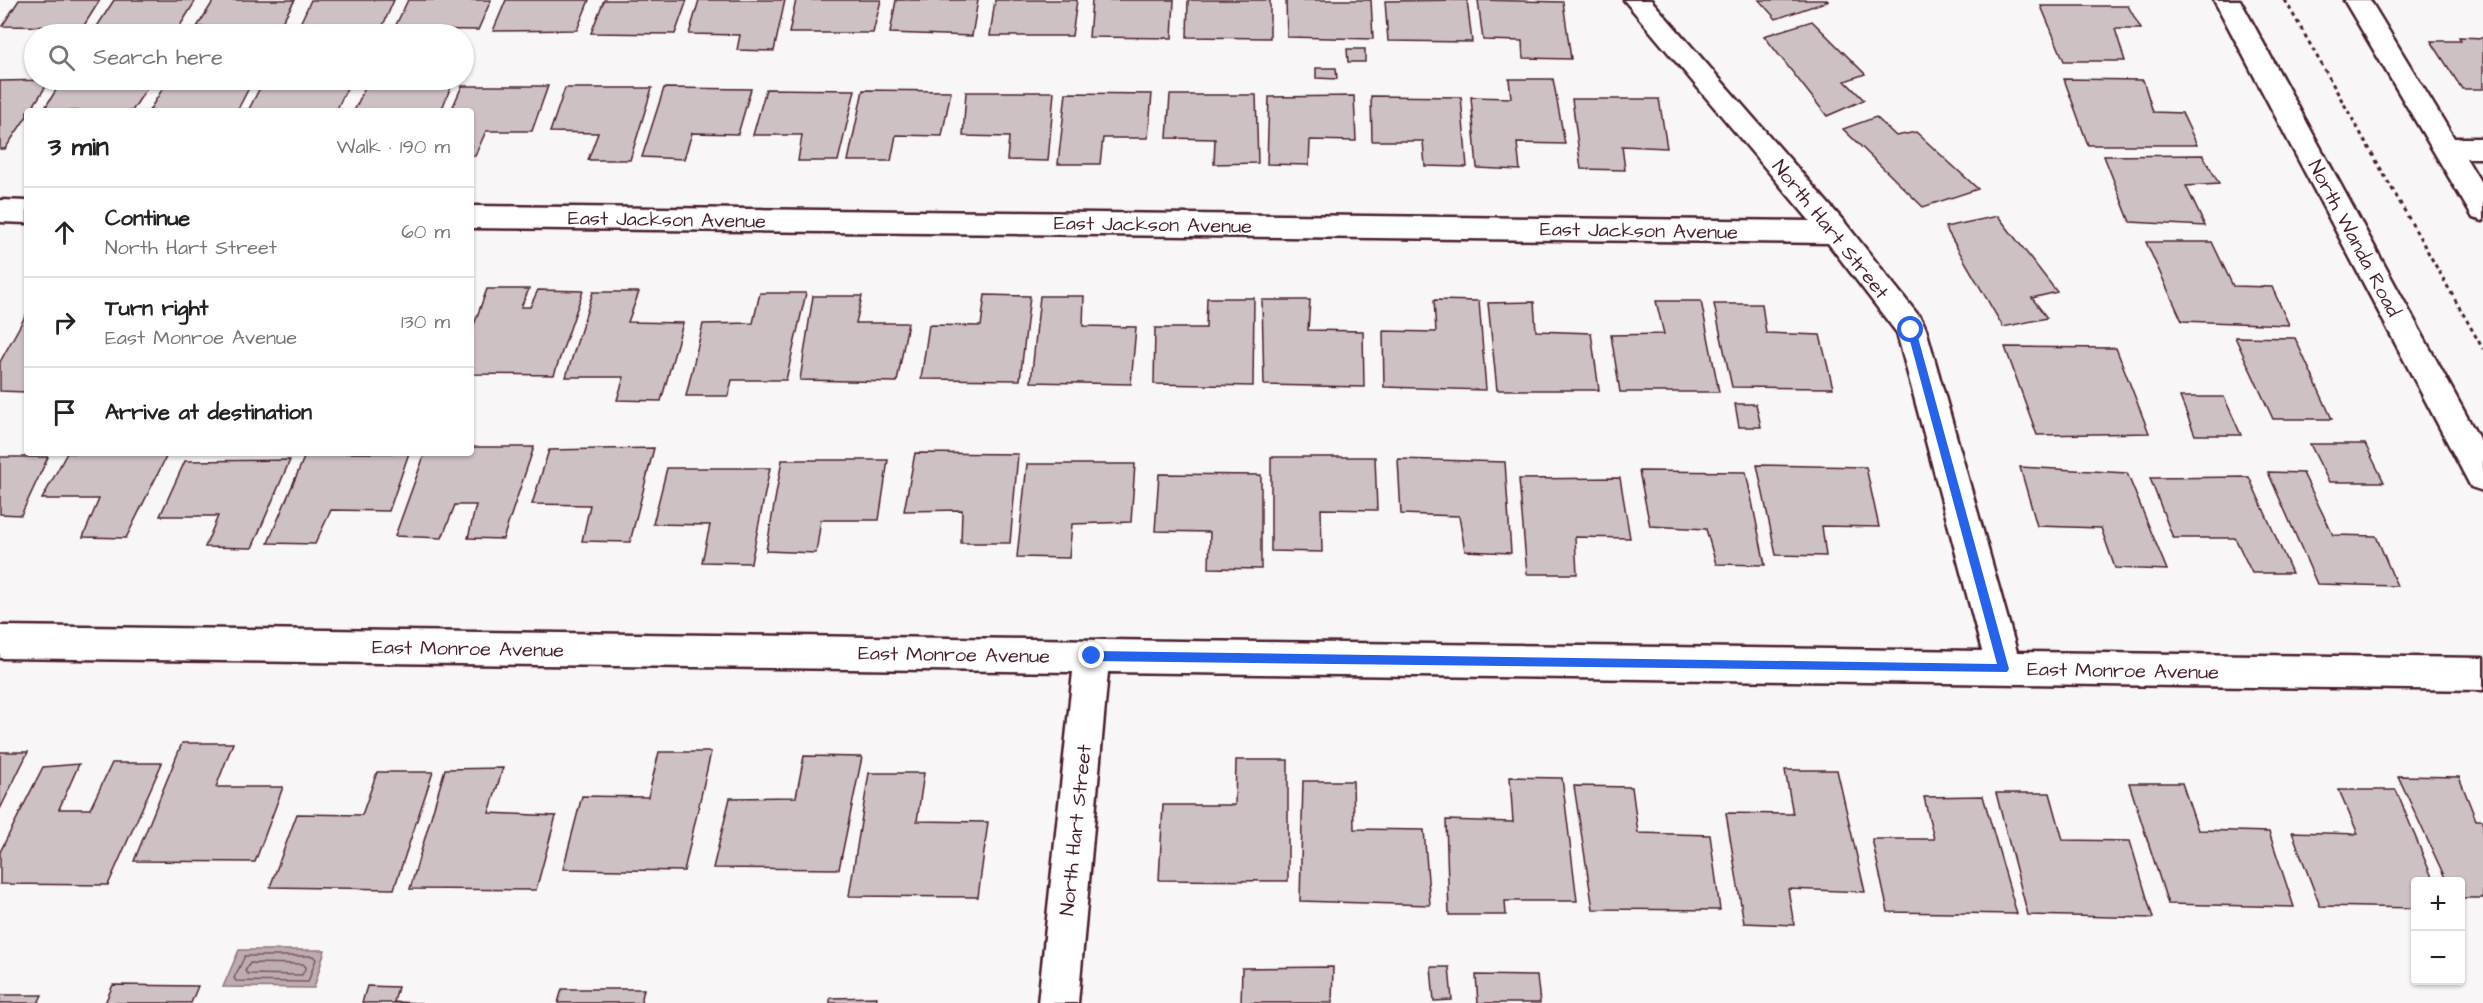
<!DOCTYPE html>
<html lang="en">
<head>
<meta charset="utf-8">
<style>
  body { margin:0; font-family:"Architects Daughter",sans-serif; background:#f2f2f2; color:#222 }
  .controls { position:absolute; right:18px; bottom:18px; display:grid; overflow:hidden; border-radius:6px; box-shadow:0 2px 4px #0004 }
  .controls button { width:54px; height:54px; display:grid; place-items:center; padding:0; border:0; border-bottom:2px solid #e0e0e0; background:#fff; color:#222; font:30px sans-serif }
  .stop { position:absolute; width:18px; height:18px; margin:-14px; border:4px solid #2563eb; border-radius:50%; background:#fff }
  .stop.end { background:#2563eb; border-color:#fff; box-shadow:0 2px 6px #0008 }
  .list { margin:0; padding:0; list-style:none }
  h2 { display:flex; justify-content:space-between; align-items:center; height:78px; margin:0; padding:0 24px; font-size:26px }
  h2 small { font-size:20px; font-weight:400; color:#767676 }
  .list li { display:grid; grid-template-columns:39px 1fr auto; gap:18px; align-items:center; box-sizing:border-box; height:90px; padding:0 24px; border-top:2px solid #e0e0e0 }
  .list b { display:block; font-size:22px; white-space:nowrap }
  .list p { margin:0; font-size:20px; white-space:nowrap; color:#767676 }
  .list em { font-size:20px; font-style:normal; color:#767676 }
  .icon { flex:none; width:33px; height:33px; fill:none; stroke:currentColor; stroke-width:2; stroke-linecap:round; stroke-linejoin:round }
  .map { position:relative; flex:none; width:2483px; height:1003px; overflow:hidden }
  .search { position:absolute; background:#fff; box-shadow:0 2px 4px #0004; left:24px; top:24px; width:450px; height:66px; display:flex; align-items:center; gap:15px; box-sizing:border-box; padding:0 21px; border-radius:33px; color:#767676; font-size:22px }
  .panel { position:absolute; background:#fff; box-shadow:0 2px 4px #0004; left:24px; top:108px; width:450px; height:348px; border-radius:6px }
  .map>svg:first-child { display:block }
  .water { fill:#bdadb0; stroke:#8f747b; stroke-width:1.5 }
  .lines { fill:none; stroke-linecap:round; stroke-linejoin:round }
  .shore { stroke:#785860; stroke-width:1.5 }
  .building { fill:#cdc1c4; stroke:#4a1f2b; stroke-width:1.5 }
  .minor-casing { stroke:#4a1f2b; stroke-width:5 }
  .tertiary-casing { stroke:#4a1f2b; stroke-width:5 }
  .path { stroke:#4a1f2b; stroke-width:3; stroke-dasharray:4 4; stroke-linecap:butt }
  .minor { fill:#fff; fill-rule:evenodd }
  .tertiary { fill:#fff; fill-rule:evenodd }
  .route { fill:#2563eb }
  .labels { text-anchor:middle; stroke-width:4.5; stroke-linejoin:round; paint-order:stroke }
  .street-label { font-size:20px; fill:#4a1f2b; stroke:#fff }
</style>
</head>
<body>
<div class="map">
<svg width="2483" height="1003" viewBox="0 0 2483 1003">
  <rect width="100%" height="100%" fill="#f8f6f7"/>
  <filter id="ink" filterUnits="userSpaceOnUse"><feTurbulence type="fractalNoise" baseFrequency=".0167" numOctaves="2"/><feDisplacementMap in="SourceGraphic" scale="12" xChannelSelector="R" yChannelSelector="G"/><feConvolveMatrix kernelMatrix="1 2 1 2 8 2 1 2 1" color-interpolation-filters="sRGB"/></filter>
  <g filter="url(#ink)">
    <path class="water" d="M239,950H325L314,988L223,987Z"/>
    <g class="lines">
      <path class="shore" d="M245,956H313L316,959L308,982L236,981L234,978Z
        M250,963L303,964L306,967L302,975L248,974L245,971Z"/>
    </g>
    <path class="building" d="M19,0H100L83,27L2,26Z
      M114,0H196L178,29L96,28Z
      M214,0H295L279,27H197Z
      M311,0H394L381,30L298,28Z
      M408,0H491L478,30L394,29Z
      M506,0H589L577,30L493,31Z
      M604,0H687L675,34L591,33Z
      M699,0H785L774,51L737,50L740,35L689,34Z
      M796,0H881L873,33H789Z
      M896,0H978L972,36L890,33Z
      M995,0H1077L1072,36H990Z
      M1092,0H1174L1172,38L1089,37Z
      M1188,0H1270V38L1187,37Z
      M1286,0H1371L1373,39L1287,37Z
      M1467,0L1472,42L1388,41L1385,1Z
      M1478,0L1563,2L1571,59L1523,58L1522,41L1483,40Z
      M1759,0H1827L1828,1L1776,19Z
      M2041,6H2128L2141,29H2115L2125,61H2064Z
      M1812,21L1865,74L1845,81L1864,100L1827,116L1764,36Z
      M2459,37L2483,38V89H2462L2431,41H2461Z
      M1347,49H1365V62H1348Z
      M1316,68H1336L1337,79L1316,78Z
      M1509,79H1553L1565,144L1517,143L1520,170L1477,168L1471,97L1511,98Z
      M2064,79L2143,80L2153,112L2182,113L2197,145H2088Z
      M50,80L30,111H27V116L5,149H0V81Z
      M110,80H152L132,111H43L61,82H108Z
      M166,83L251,84L237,111H149Z
      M262,84H349L336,111H248Z
      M367,84H452L441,111H354Z
      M462,86H548L532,131H486L475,156H471V111H451Z
      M565,88H652L630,160H588L598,133L550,132Z
      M664,88L751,89L738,134L692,133L684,159L642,157Z
      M766,89L855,90L838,161H798L802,135H753Z
      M863,90L951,91L942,136L896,135L891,161H848Z
      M966,92H1054L1048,161L1007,160L1009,137L963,136Z
      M1066,93L1152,94L1148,138H1103L1100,164H1058Z
      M1170,95H1256L1258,163L1214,164L1215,139L1167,138Z
      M1354,96L1356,141L1310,140L1309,165L1267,164L1269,97Z
      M1371,96L1461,97L1467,167L1425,166L1423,141H1372Z
      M1572,99H1659L1667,148L1622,146L1625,170L1581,169Z
      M1876,117L1896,136L1916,132L1978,189L1923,207L1843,129Z
      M2203,155L2219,184L2186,186L2205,226L2130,222L2104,156Z
      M1998,216L2057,292L2032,298L2047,318L2003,327L1945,227Z
      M2146,242H2212L2233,286L2272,287L2289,325L2182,321Z
      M487,289H529L521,307H530L538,290L583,291L554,375L471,374V333Z
      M593,292H639L628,322L683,323L661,401L617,400L624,377H566Z
      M760,293H806L786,380H732L728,396H686L703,324L753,323Z
      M985,295L1030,296L1020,380L921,379L929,325L981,326Z
      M813,296H862L856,323H908L897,382L800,380Z
      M1040,296H1084L1083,326L1136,327L1131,384L1031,382Z
      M1207,298H1254L1253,386L1154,384L1155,328H1206Z
      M1262,300H1310L1308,330L1363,331L1364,387L1264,385Z
      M1434,300L1479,301L1486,390L1384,387L1383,331L1436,332Z
      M1656,301H1701L1719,392H1620L1611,335L1664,334Z
      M1534,302L1536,331L1591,333L1599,390H1497L1488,303Z
      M1714,304H1762L1766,333L1820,335L1833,388L1732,387Z
      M27,313V390L26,392L0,391V362Z
      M2235,337L2295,338L2332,419H2273Z
      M2005,347L2116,348L2149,433L2037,435Z
      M2180,397H2224L2241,435H2195Z
      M1735,404H1756L1761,427H1739Z
      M2310,444H2365L2384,482H2329Z
      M471,447H534L503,539L468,538L476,505H455L442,538L395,536L425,453H471Z
      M654,448L630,542L582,541L590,505L532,504L549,450Z
      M67,453H168L126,538L83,537L99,499H42Z
      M306,453H409L389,511L331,510L315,544L268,543Z
      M915,453L1018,454L1010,543H961L962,510L904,511Z
      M0,457H48L21,515L0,514Z
      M1271,457H1375L1377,510L1321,509L1322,552L1271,551Z
      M1398,459L1505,462L1511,553L1465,551L1459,516L1401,514Z
      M290,460L252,548L205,547L218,516H160L185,461Z
      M782,460H888L879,520H821L816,553L766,551Z
      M1027,464H1135L1131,522L1072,524L1069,558L1017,557Z
      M1757,465L1866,467L1879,527L1822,526L1826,556L1776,555Z
      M2020,467L2127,473L2167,570L2115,568L2101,528L2037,526Z
      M667,468H770L751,563L702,562L710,525L653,524Z
      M1639,471L1746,472L1765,565L1716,564L1706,529L1650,526Z
      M2268,472L2303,473L2333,535L2376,536L2397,586L2317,584Z
      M1159,474L1261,475V569L1209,568L1210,532L1155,531Z
      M2249,477L2292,573H2252L2235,538H2173L2150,478Z
      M1620,478L1630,538L1575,537L1577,574H1527L1519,479Z
      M182,743H233L216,787H283L255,862L134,861Z
      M0,752H28L0,809Z
      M659,752H711L684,871L563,869L582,796L648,797Z
      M804,756L862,757L839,869L713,868L730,798L796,797Z
      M1236,760H1288V881L1159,880L1163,805H1235Z
      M112,763H162L108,885L0,884V852L43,767L79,764L59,809H90Z
      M503,768L489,813L556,816L536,890L410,889L445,769Z
      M1785,770H1837L1865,892L1788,889L1794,925L1744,923L1726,813L1793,814Z
      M377,772H433L394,889L270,887L297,814L362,815Z
      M869,773H924L917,821L988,822L978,897L849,896Z
      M2398,776L2459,777L2476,820H2483V898H2460V882H2447Z
      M1510,777L1562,778L1577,901H1505L1506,915H1449L1446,820L1513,822Z
      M1303,781H1353L1354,829L1424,830L1430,905L1300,901Z
      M2129,783H2182L2198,830L2269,832L2294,907L2168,904Z
      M1574,786L1632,787L1638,833L1710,835L1720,910L1593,909Z
      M2339,790H2396L2434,882H2416V908L2320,906L2292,832L2358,834Z
      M1996,793H2050L2063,840L2130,841L2153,918L2028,915Z
      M1983,796L2017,914L1888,912L1872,839H1934L1924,797Z
      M1333,967L1332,1003H1241L1242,968Z
      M1431,967H1449L1452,1000L1434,1001Z
      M1476,975L1537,976L1540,1003H1478Z
      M113,985L198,986L191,1003H105Z
      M367,986L398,987L394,1002L422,1003H362Z
      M562,989H644L641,1003H558Z
      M0,995H42L38,1003H0Z
      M877,997L876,1003H830V998Z"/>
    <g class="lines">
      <defs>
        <path id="minor" d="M1624,0H1651L1846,224L1922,320L1926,329L2017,652L2483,658V690L1108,672L1078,1003H1038L1073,672L0,658V626L1982,651L1897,333L1828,243L471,228V206L1810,221Z
          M2344,0H2370L2454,138H2483V158H2466L2483,186V221L2473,218Z
          M0,200L27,201V223L0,222Z"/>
        <path id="tertiary" d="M2214,0H2240L2483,446V491L2471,487Z"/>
      </defs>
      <use href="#minor" class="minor-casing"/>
      <use href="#tertiary" class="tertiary-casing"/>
      <path class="path" d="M2285,0L2483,349"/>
      <use href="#minor" class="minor"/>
      <use href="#tertiary" class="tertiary"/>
    </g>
  </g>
  <path class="route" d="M1911,326L1916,330L2009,669L2007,672L1092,661L1086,656L1092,651L1997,664L1907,330Z"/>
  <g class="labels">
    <g class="street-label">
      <text transform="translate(667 219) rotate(1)" y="7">East Jackson Avenue</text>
      <text transform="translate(1153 224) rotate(1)" y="7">East Jackson Avenue</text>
      <text transform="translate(1831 229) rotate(51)" y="7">North Hart Street</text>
      <text transform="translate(1639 230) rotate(1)" y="7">East Jackson Avenue</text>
      <text transform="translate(2355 238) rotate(62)" y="7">North Wanda Road</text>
      <text transform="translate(468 648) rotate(1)" y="7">East Monroe Avenue</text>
      <text transform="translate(954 654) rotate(1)" y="7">East Monroe Avenue</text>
      <text transform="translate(2123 670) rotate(1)" y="7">East Monroe Avenue</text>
      <text transform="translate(1075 830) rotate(-84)" y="7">North Hart Street</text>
    </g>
  </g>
</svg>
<div class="controls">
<button>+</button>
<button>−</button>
</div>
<div class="stop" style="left:1911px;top:330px"></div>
<div class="stop end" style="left:1092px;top:656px"></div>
<div class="search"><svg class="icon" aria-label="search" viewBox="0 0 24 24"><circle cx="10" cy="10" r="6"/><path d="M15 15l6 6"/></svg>Search here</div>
<section class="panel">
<h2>3 min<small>Walk · 190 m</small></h2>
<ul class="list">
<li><svg class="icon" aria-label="ahead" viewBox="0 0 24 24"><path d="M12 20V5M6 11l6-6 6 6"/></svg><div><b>Continue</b><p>North Hart Street</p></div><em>60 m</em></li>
<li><svg class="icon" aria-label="right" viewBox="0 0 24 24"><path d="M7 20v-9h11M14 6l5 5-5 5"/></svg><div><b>Turn right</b><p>East Monroe Avenue</p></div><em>130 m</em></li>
<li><svg class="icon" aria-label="arrive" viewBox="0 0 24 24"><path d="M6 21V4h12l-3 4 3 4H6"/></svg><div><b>Arrive at destination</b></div></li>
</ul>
</section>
</div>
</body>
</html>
